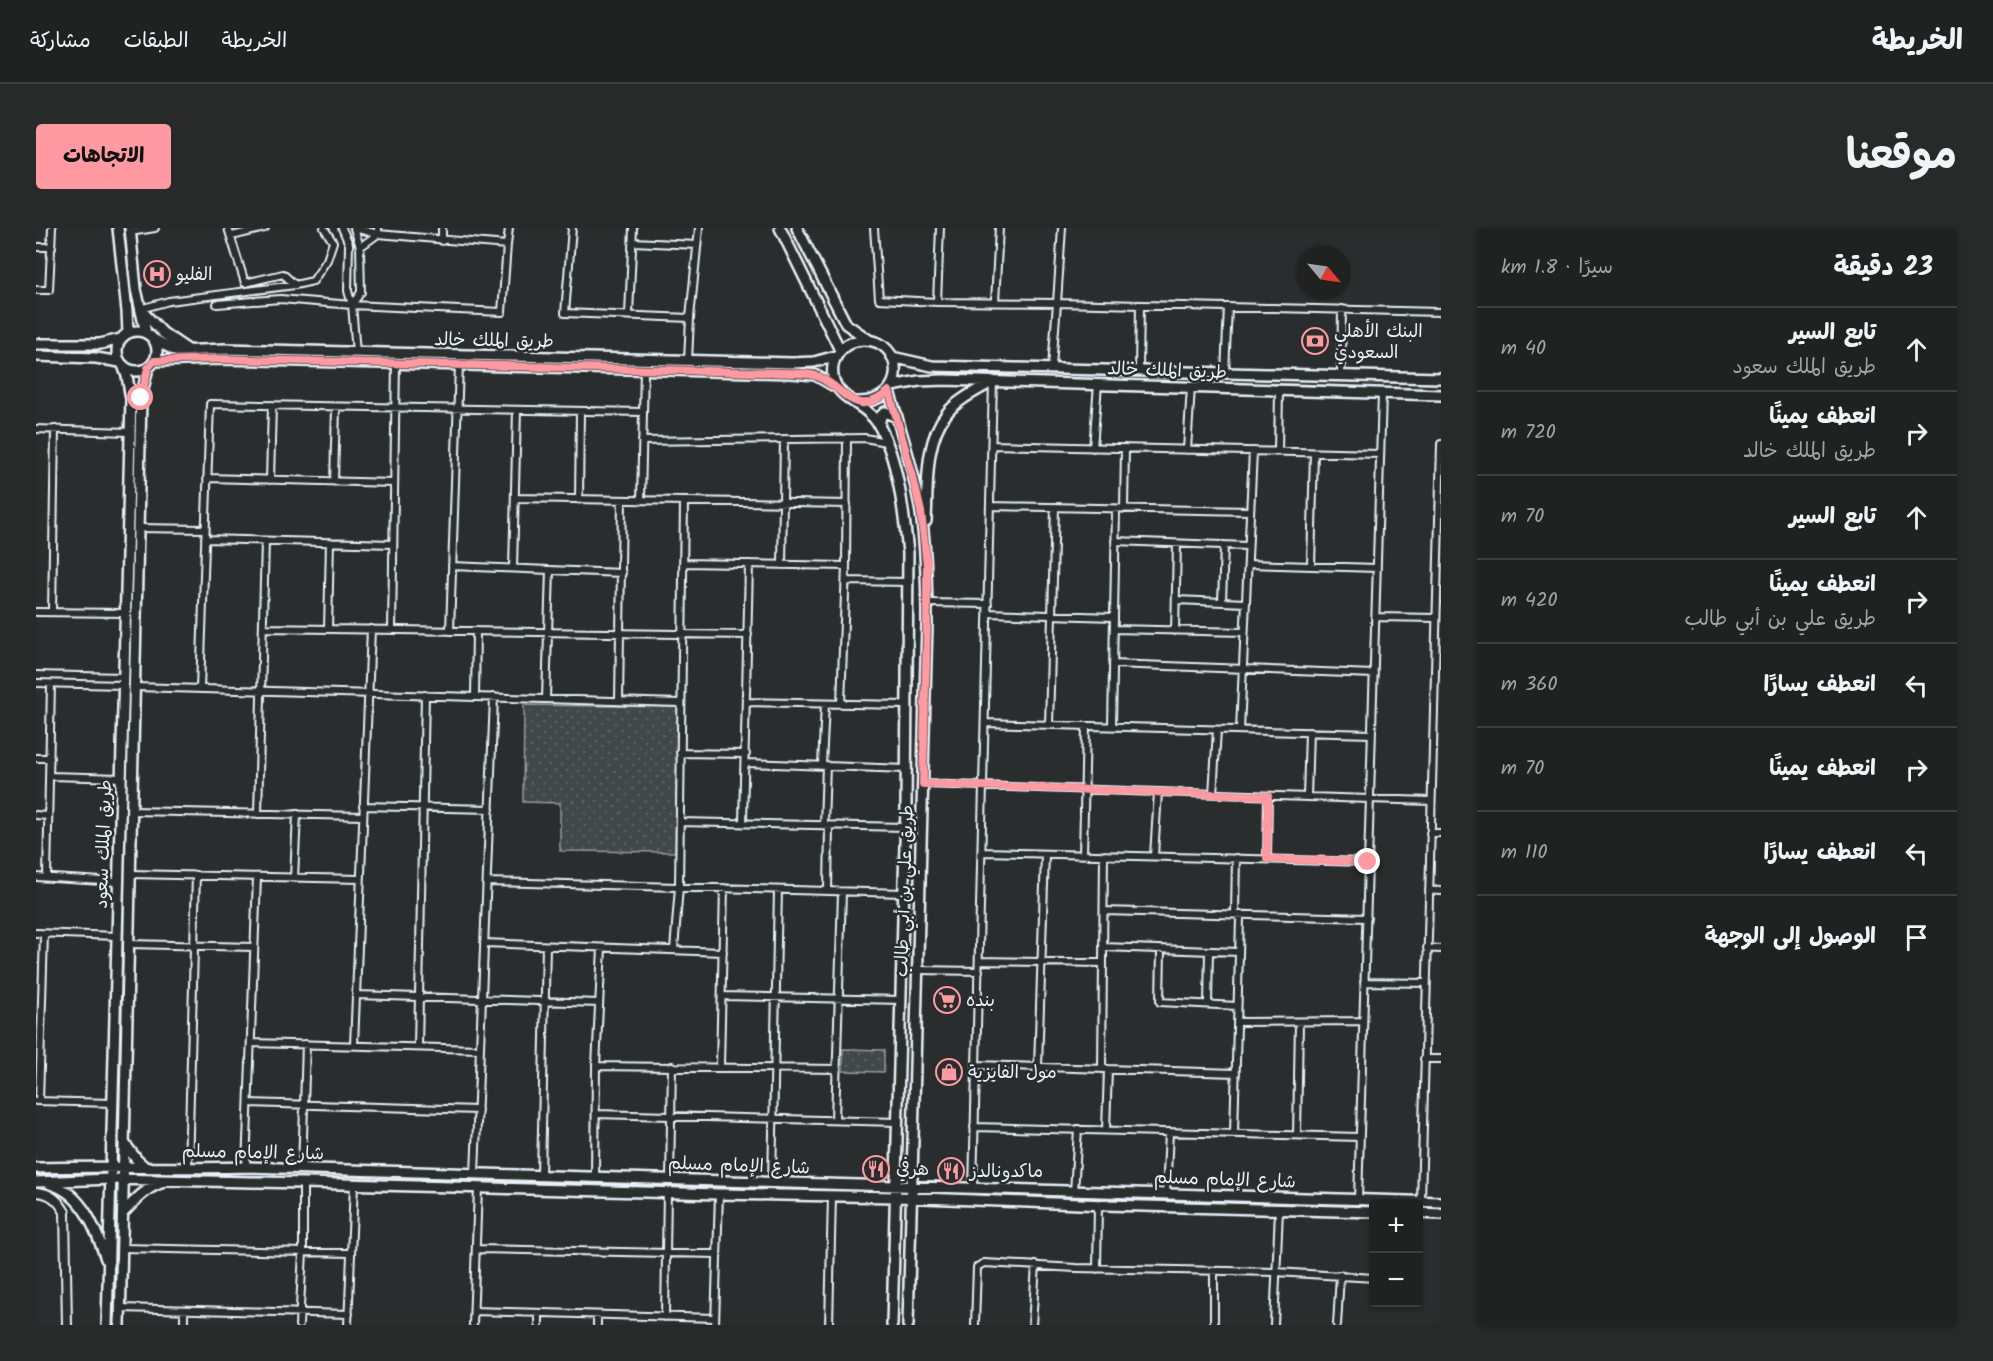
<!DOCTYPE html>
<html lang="ar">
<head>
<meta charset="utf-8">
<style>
  body { margin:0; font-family:Kalam,"Playpen Sans Arabic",sans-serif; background:#282a2a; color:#f1f3f6; direction:rtl }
  .controls { position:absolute; right:18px; bottom:18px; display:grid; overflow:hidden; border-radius:6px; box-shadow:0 2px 4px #0004 }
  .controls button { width:54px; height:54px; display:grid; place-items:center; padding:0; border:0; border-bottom:2px solid #3d3f40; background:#202222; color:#f1f3f6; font:30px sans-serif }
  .compass { position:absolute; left:1261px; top:18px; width:54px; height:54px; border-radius:50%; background:#202222; box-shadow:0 2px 4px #0004; rotate:119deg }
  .stop { position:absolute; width:18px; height:18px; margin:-14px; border:4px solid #ff9aa2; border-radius:50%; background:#fff }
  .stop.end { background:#ff9aa2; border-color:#fff; box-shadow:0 2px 6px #0008 }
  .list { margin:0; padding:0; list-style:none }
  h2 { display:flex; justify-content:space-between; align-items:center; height:78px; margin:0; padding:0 24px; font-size:26px }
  h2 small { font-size:20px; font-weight:400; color:#a2a4a5 }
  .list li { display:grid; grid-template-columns:39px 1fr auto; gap:18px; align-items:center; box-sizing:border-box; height:84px; padding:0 24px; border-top:2px solid #3d3f40 }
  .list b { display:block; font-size:22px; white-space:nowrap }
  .list p { margin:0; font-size:20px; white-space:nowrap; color:#a2a4a5 }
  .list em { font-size:20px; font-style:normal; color:#a2a4a5 }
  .icon { flex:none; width:33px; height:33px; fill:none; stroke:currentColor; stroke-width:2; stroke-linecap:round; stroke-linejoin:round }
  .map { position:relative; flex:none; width:1405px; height:1097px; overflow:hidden; direction:ltr; border-radius:6px }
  header { display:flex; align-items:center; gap:36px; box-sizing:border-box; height:84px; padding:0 30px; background:#202222; border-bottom:2px solid #3d3f40 }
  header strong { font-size:28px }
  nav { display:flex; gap:33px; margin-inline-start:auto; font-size:21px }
  .intro { display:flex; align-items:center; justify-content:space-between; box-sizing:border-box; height:144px; padding:0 36px }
  h1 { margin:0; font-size:42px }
  .button { padding:15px 27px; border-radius:6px; background:#ff9aa2; color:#111; font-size:21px; font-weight:700 }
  main { display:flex; gap:36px; padding:0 36px }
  aside { flex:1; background:#202222; border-radius:6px; box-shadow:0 2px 4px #0004 }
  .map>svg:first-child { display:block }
  .grass { fill:url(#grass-dots); stroke:#959ca0; stroke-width:1.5 }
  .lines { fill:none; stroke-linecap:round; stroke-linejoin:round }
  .minor-casing { stroke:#e8f1f8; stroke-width:10 }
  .tertiary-casing { stroke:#e8f1f8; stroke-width:12 }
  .secondary-casing { stroke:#e8f1f8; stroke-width:14 }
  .minor { stroke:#2a2d2e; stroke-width:6 }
  .tertiary { stroke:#2a2d2e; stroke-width:8 }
  .secondary { stroke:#2a2d2e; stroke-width:9 }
  .route { stroke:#ff9aa2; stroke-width:8 }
  .labels { text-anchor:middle; stroke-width:5; stroke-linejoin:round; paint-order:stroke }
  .poi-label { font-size:18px; fill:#e8f1f8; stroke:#2a2d2e; text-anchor:start }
  .street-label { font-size:18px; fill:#e8f1f8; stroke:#2a2d2e }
</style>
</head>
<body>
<header>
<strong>الخريطة</strong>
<nav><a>الخريطة</a><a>الطبقات</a><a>مشاركة</a></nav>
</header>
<div class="intro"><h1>موقعنا</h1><a class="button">الاتجاهات</a></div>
<main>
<aside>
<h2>23 دقيقة<small>سيرًا · 1.8 km</small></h2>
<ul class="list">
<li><svg class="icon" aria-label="ahead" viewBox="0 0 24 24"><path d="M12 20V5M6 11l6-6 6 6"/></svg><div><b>تابع السير</b><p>طريق الملك سعود</p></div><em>40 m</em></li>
<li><svg class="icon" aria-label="right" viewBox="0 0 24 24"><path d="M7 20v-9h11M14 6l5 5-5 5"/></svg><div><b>انعطف يمينًا</b><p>طريق الملك خالد</p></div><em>720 m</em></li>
<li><svg class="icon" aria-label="ahead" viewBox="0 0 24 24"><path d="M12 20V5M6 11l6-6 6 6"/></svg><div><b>تابع السير</b></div><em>70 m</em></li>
<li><svg class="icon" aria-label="right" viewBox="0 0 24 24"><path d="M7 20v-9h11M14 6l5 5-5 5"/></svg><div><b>انعطف يمينًا</b><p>طريق علي بن أبي طالب</p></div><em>420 m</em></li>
<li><svg class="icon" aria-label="left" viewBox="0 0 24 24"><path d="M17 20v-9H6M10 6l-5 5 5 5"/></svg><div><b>انعطف يسارًا</b></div><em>360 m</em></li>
<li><svg class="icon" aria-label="right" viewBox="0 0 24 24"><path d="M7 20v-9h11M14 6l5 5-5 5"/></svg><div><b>انعطف يمينًا</b></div><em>70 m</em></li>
<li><svg class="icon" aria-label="left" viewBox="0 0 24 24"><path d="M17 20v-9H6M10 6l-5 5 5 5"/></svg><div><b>انعطف يسارًا</b></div><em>110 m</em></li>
<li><svg class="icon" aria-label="arrive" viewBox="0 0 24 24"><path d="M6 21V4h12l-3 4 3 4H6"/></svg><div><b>الوصول إلى الوجهة</b></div></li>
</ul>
</aside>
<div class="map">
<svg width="1405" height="1097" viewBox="0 0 1405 1097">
  <defs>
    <pattern id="grass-dots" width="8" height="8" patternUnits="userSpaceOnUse" patternTransform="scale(1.5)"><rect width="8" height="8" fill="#424648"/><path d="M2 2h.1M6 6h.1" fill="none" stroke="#5d6163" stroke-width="1.8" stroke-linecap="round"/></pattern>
  </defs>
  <rect width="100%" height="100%" fill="#2a2d2e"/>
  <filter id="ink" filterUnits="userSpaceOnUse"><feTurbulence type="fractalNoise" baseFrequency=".0167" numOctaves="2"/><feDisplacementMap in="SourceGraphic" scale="12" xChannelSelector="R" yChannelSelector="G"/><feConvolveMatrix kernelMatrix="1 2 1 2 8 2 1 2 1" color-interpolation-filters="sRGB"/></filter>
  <g filter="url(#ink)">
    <path class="grass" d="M488,477L642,479L639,624L524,623V575L487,574Z
      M807,821L848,822V844L807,843Z"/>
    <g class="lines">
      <defs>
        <path id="minor" d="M192,0L209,55L247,46L259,57
          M306,0L313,16L312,63L316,77L320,125
          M318,0L342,6
          M342,0V6L471,17L473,0
          M536,0L529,85L654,90L663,0
          M838,0L843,71L901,74L1021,75L1026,0
          M94,4L119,0
          M196,8L229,0
          M406,13V0
          M597,14L661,17
          M0,19H16
          M324,19L342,6
          M0,62H13L16,0
          M901,74L904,0
          M959,74L963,0
          M181,76L244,71L316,77L466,84L471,17
          M316,77L325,64L324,19L318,0
          M104,81L133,73L259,57L277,53L291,32L297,14L288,0
          M593,86L597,0
          M652,133L654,90
          M1016,139L1021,75L1405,84
          M1103,142L1104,77
          M1189,145L1192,79
          M1305,147L1306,81
          M0,201L93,204
          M606,213L829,210L850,214
          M956,217L1344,226
          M1057,220L1062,156
          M1151,222L1155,159
          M1242,224L1243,162
          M171,250L358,255
          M234,252L236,177
          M298,254L300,179
          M480,270L811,276
          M543,272L544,183
          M605,273L608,142
          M954,278L1214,283
          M1088,281L1089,220
          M102,300L169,301
          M169,311L357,316
          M1079,313L1212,318
          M647,335L810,338
          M1212,336L1341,340
          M746,337L748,212
          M416,338L586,345
          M1275,338L1278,225
          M477,340L481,182
          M810,353L872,354
          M1140,372L1210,375
          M1186,374L1188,317
          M891,375L952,376
          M0,384L90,385
          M16,384L19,201
          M952,385L1078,389
          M1340,389L1400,390
          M227,400L712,407
          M292,401L294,314
          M1078,401L1208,404
          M356,402L360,135
          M414,403L423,137
          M1139,403L1141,316
          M1077,436L1338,446
          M0,447L88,449
          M0,455L88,457
          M99,459L644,475
          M164,461L174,176L607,184
          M439,469L440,403
          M510,471L514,342
          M583,473L586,273
          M711,474L870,477
          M805,476L810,338L811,210
          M949,495L1336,506
          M1013,497L1019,279
          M1076,498L1080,281
          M1204,502L1217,223
          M644,525L710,526
          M0,530H14
          M710,535L870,541
          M786,537L789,476
          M14,548L86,550
          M887,556L1395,573
          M1177,566L1181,502
          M1271,569L1273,504
          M327,578L454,581
          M96,583L327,588
          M222,586L229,313
          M0,587L12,588
          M644,594L870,599
          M707,595L713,336
          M788,597L790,537
          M1394,605H1405
          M946,624L1332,634
          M1047,626L1050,498
          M1118,628L1122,564
          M1231,631L1232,568
          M95,646L324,651
          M0,649L83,654
          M11,649L15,456
          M258,650L261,586
          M451,654L868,665
          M1393,662L1405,663
          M792,663L793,598
          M1068,683L1331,690
          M0,705L81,708
          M448,715L687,724
          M93,716L218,719
          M1067,719L1203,724
          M1391,720L1405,721
          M638,722L643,659L648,274
          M1125,722L1124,774L1201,778
          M943,733L1067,735
          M882,742L943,743
          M1328,754L1390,755
          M321,767L563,775
          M686,768L866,772
          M1172,776L1173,723
          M1201,794L1327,793
          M215,815L444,821
          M318,817L335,401
          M382,819L389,467
          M1388,831H1405
          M940,837L1200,845
          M560,838L801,841
          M684,838L688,660
          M1002,839L1009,626
          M1066,841L1068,627
          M0,873L77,875
          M3,873L8,706
          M213,875L442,882
          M560,886L862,894
          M799,892L806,664
          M938,899L1324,909
          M1070,902L1072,841
          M1198,905L1204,691L1199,685L1200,630
          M1261,907L1263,794
          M210,939L221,649
          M152,941L160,647
          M266,941L270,816
          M439,946L458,469
          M505,948L510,718
          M559,949L560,838L566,720
          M634,951L636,838
          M736,954L742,662
          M937,961L957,153
          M1038,964L1042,901
          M1130,966L1133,904
          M1322,972L1346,165
          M1385,974L1405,216
          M86,1020L315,1025
          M440,1021L681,1026
          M1061,1041L1062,977
          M84,1080L313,1086
          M438,1083L679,1090
          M629,1089L631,964
          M148,1097V1082
          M263,1097L267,1024V955
          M312,1097L318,957
          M437,1097L442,960
          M503,1097V1085
          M561,1097V1087
          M679,1097L683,966
          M793,1097L796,968
          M939,1097L941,1039L948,1035L1040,1040L1240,1044L1338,1050
          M996,1097L1000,1037
          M1178,1097V1044
          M1238,1097L1243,982
          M1301,1097L1304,1047"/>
        <path id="tertiary" d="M0,964C15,965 22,972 29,984L31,1097"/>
        <path id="secondary" d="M82,0L91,83L92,105
          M94,0L100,61L110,105
          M744,0L804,122
          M761,0L810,96L833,112
          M106,83L127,105L152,122
          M81 123a20 20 0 1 1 40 0a20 20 0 1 1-40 0Z
          M117,111L140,123L189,121L756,135L778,134L800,128
          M0,116H64L85,111
          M0,128L60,130L84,134
          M856,129L896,138L1405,150
          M118,133L183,131L755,145L779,147L800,159
          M856,158L883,153L908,152L1405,167
          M853,163C865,203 878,243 885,285C890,322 891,359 891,396L872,1097
          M821,174C873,175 869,112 828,112C809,112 794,129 797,148C800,172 830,175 842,196C862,229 868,286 872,325L870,580L856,1097
          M843,198L845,188L849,184L861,189
          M890,293C892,259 888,213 911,185C922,171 943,162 957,153
          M89,916L101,932L109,939
          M0,940C70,938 140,941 210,939L1405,974
          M0,954L75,951L267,955L683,966L861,969L1069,977L1338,984
          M14,956C47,965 60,1002 70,1031
          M87,985C99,972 111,959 128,954
          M1382,985L1405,986
          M71,1097L95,171L91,148L87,137
          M84,1097L105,170L112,140"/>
      </defs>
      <use href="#minor" class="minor-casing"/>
      <use href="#tertiary" class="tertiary-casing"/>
      <use href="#secondary" class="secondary-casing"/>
      <use href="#minor" class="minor"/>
      <use href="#tertiary" class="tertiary"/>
      <use href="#secondary" class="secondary"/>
    </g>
  </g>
  <g class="lines" filter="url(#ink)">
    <path class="route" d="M105,170L112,140L118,133L183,131L755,145C764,146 775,145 783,149C811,162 819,192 853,163L876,245L885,284L891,338V396L887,556L1232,568L1231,631L1332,634"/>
  </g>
  <defs>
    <symbol id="hospital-ring" viewBox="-11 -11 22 22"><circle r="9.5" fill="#2a2d2e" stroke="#ff9aa2" stroke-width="1.5"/><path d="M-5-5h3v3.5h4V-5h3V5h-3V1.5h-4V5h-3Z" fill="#ff9aa2"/></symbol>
    <symbol id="bank-ring" viewBox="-11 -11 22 22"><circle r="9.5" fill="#2a2d2e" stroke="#ff9aa2" stroke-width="1.5"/><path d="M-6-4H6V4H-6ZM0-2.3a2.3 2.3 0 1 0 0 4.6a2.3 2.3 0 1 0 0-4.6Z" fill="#ff9aa2"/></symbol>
    <symbol id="supermarket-ring" viewBox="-11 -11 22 22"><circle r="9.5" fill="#2a2d2e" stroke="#ff9aa2" stroke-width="1.5"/><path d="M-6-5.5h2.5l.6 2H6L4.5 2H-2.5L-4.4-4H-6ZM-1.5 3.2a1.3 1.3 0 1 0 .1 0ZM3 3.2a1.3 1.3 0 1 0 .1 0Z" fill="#ff9aa2"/></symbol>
    <symbol id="shop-ring" viewBox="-11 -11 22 22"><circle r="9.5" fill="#2a2d2e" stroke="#ff9aa2" stroke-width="1.5"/><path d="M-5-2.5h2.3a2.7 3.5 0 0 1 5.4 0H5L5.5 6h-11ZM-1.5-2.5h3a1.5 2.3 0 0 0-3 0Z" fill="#ff9aa2"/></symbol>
    <symbol id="restaurant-ring" viewBox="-11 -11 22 22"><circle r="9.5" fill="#2a2d2e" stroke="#ff9aa2" stroke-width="1.5"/><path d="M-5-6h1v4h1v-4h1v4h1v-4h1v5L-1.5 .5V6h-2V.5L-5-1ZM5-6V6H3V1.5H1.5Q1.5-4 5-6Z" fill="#ff9aa2"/></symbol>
  </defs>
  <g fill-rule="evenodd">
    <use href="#hospital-ring" x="106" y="31" width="30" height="30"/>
    <use href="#bank-ring" x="1264" y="98" width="30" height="30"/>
    <use href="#supermarket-ring" x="896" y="757" width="30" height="30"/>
    <use href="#shop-ring" x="898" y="829" width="30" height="30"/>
    <use href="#restaurant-ring" x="825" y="926" width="30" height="30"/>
    <use href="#restaurant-ring" x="900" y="928" width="30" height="30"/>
  </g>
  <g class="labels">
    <g class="poi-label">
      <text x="140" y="52">الفليو</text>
      <text x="1298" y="109">البنك الأهلي<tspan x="1298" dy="21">السعودي</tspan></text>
      <text x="930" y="778">بنده</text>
      <text x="932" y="850">مول الفايزية</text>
      <text x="860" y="947">هرفي</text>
      <text x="934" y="949">ماكدونالدز</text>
    </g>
    <g class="street-label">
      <text transform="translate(458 112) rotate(1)" y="6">طريق الملك خالد</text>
      <text transform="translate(1131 142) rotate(2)" y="6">طريق الملك خالد</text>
      <text transform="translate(67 616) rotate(-88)" y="6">طريق الملك سعود</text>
      <text transform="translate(868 663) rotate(-88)" y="6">طريق علي بن أبي طالب</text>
      <text transform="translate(217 924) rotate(1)" y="6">شارع الإمام مسلم</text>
      <text transform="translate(703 937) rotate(2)" y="6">شارع الإمام مسلم</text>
      <text transform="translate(1189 951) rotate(2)" y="6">شارع الإمام مسلم</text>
    </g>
  </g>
</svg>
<div class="controls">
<button>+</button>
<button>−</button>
</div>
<svg class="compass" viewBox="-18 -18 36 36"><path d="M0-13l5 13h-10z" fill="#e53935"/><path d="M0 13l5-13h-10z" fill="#a2a4a5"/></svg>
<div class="stop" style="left:105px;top:170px"></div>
<div class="stop end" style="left:1332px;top:634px"></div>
</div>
</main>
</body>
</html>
